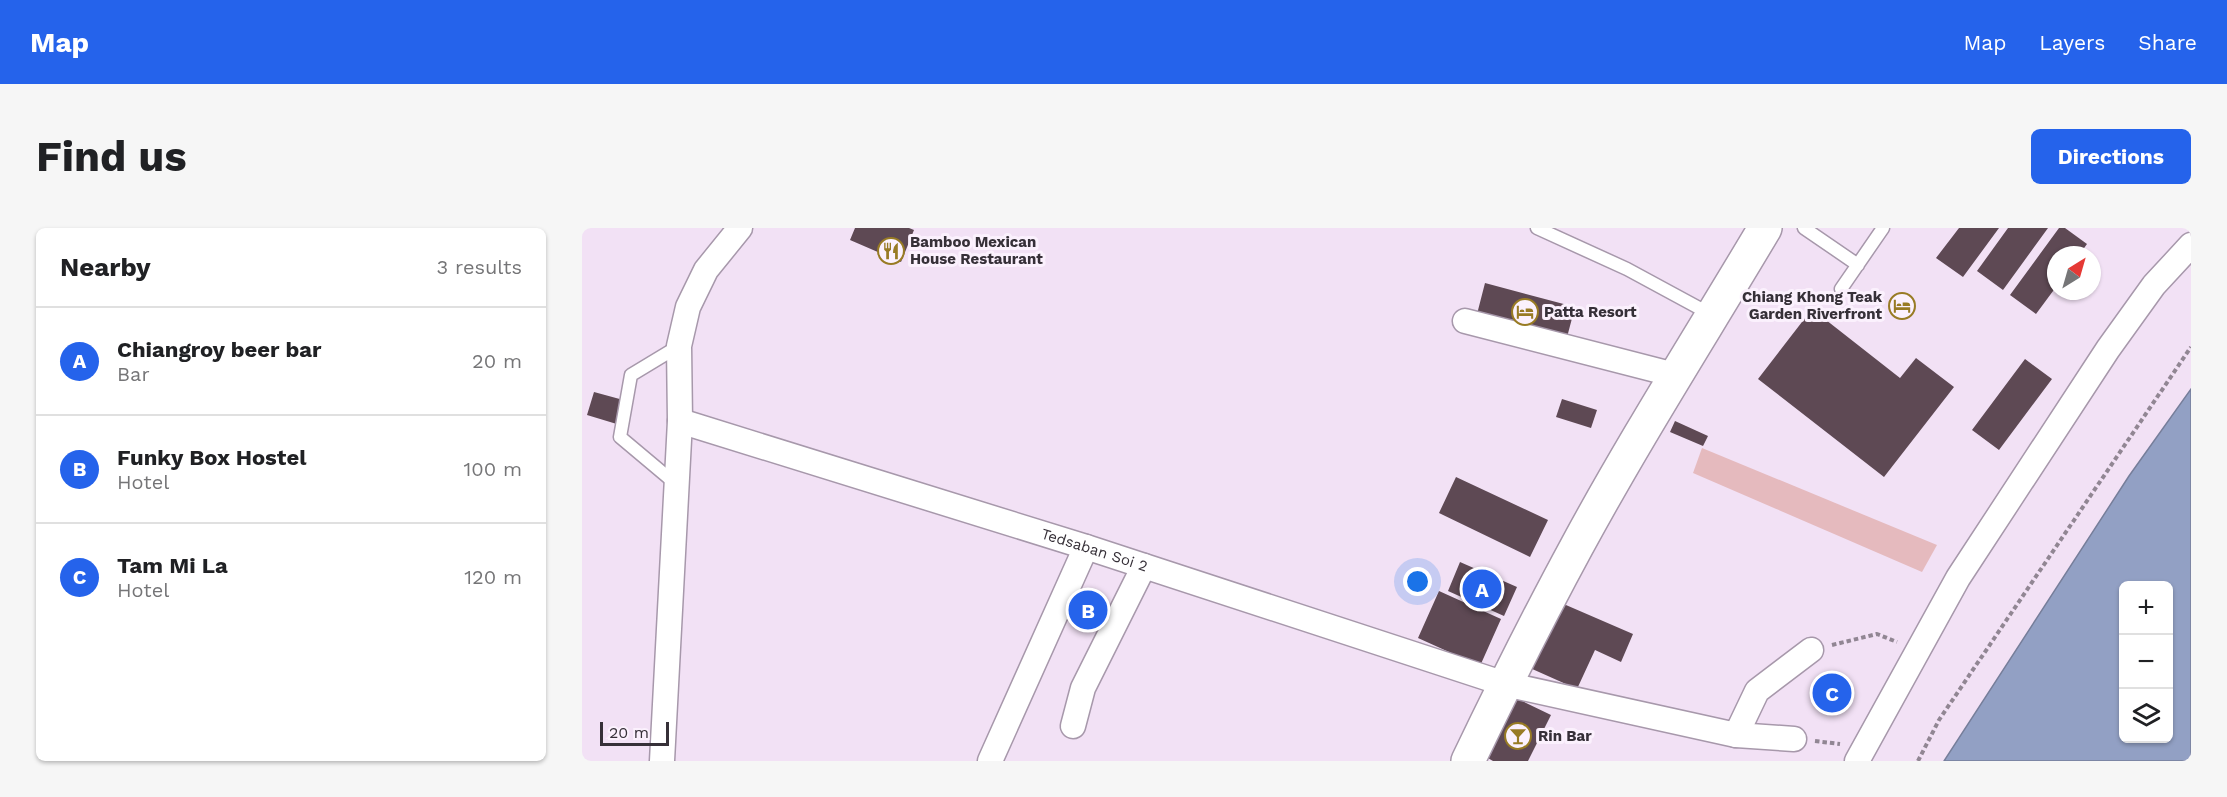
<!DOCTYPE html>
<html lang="en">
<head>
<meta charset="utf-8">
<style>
  body { margin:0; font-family:"Work Sans",sans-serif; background:#f6f6f6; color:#202124 }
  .controls { position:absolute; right:18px; bottom:18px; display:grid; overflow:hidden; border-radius:9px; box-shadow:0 2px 4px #0004 }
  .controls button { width:54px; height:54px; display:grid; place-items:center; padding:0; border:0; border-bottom:2px solid #e0e0e0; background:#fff; color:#202124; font:30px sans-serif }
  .compass { position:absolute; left:1465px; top:18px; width:54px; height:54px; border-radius:50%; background:#fff; box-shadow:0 2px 4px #0004; rotate:37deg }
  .scale { position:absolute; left:18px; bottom:15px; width:69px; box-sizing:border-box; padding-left:6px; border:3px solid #363038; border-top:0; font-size:16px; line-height:21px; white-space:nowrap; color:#363038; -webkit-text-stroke:4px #fbf1fd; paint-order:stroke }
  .you { position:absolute; left:836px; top:354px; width:21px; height:21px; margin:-15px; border:4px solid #fff; border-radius:50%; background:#1a73e8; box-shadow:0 0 0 9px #1a73e833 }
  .badge { display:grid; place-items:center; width:39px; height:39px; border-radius:50%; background:#2563eb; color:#fff; font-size:20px; font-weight:700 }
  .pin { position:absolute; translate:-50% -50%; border:3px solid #fff; box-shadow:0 2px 6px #0006 }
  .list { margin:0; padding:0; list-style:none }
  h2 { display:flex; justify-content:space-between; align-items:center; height:78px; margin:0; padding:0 24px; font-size:26px }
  h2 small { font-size:20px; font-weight:400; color:#757577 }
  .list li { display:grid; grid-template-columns:39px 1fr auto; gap:18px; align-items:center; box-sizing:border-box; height:108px; padding:0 24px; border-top:2px solid #e0e0e0 }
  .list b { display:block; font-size:22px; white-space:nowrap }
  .list p { margin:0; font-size:20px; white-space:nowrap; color:#757577 }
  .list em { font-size:20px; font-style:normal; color:#757577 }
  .icon { flex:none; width:33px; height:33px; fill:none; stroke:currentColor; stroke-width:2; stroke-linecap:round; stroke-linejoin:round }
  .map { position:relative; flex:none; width:1609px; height:533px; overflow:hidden; border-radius:9px }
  header { display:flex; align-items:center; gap:36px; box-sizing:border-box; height:84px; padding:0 30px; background:#2563eb; color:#fff }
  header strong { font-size:28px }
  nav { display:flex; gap:33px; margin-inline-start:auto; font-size:21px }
  .intro { display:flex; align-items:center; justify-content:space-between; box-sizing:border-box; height:144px; padding:0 36px }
  h1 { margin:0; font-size:42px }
  .button { padding:15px 27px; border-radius:9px; background:#2563eb; color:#fff; font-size:21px; font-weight:700 }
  main { display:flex; gap:36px; padding:0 36px }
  aside { flex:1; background:#fff; border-radius:9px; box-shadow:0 2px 4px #0004 }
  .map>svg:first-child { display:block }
  .green { fill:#e5babe }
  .water { fill:#92a0c4; stroke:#767e9a; stroke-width:1.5; fill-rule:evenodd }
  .building { fill:#5e4954 }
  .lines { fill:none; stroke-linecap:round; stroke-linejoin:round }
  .lane-casing { stroke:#a798ab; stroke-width:15 }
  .street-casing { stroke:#a798ab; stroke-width:27 }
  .secondary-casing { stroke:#a798ab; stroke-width:36 }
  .path { stroke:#918693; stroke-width:4; stroke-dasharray:4.5 3; stroke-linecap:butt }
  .lane { stroke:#fff; stroke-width:12 }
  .street { stroke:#fff; stroke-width:24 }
  .secondary { stroke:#fff; stroke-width:33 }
  .labels { text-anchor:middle; stroke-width:6; stroke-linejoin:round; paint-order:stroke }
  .poi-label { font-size:15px; font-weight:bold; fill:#363038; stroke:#fbf1fd; text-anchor:start }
  .street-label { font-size:15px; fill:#363038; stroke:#fbf1fd }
</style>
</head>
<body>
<header>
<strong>Map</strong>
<nav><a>Map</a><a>Layers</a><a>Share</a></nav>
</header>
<div class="intro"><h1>Find us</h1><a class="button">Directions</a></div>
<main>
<aside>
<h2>Nearby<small>3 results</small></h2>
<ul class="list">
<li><span class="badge">A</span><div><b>Chiangroy beer bar</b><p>Bar</p></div><em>20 m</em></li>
<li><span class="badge">B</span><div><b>Funky Box Hostel</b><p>Hotel</p></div><em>100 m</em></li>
<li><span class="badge">C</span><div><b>Tam Mi La</b><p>Hotel</p></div><em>120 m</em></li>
</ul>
</aside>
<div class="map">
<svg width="1609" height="533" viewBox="0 0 1609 533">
  <rect width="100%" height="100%" fill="#f2e1f5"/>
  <path class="green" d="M1120,220L1355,317L1340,344L1111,245Z"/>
  <path class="water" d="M1609,161V533H1362L1547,248ZM1542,358H1586V511H1542Z"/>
  <path class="building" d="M273,0H327L332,2L319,34L268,12Z
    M1377,0H1417L1381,49L1354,30Z
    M1426,0H1466L1421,62L1395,43Z
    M1477,0H1483L1505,16L1497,27H1474V59L1454,86L1428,67Z
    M903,55L993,79L984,113L894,90Z
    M1230,81L1318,150L1334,130L1372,159L1302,249L1176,151Z
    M1443,131L1470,151L1417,222L1390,202Z
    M12,164L45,173L38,197L5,187Z
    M980,171L1015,182L1009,200L974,189Z
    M1093,193L1126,208L1121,218L1088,204Z
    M874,249L966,292L948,329L857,285Z
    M878,334L935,359L922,388L866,363Z
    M857,363L919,391L898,438L836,410Z
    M977,374L1051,406L1039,434L1013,422L995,461L948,440Z
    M934,470L969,487L946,533H911L904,529Z"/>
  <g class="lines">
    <defs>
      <path id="lane" d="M955,0L1045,41L1130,87
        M1222,0L1276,37
        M1259,61L1301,0
        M94,256L38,209L49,147L97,118"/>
      <g id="street">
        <path d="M883,93L1093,147"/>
        <path id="s1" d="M98,193L504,319L923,456L1154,507L1212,511"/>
        <path d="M491,498L501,460L562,338"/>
        <path d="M1154,507L1175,463L1229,422"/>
        <path d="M80,533L98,193L97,118L106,79L124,42L158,0"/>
        <path d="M408,533L504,319"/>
        <path d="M1275,533L1376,350L1526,121L1572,57L1609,17"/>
      </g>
      <path id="secondary" d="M886,533C921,460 957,388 995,318C1054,209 1120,106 1183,0"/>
    </defs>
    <use href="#lane" class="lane-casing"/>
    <use href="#street" class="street-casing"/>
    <use href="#secondary" class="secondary-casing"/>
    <path class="path" d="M1250,417L1295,406L1315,414
      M1233,513L1258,516
      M1336,533L1357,492L1609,119"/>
    <use href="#lane" class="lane"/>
    <use href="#street" class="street"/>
    <use href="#secondary" class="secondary"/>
  </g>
  <defs>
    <symbol id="restaurant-ring" viewBox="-11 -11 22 22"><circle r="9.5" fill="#fbf1fd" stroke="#987b24" stroke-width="1.5"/><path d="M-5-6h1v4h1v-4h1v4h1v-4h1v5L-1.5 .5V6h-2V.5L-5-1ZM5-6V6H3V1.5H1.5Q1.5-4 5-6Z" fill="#987b24"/></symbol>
    <symbol id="hotel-ring" viewBox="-11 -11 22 22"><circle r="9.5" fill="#fbf1fd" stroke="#987b24" stroke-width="1.5"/><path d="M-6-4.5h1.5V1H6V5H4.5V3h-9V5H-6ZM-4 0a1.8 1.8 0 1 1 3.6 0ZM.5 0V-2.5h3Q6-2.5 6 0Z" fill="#987b24"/></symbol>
    <symbol id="bar-ring" viewBox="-11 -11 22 22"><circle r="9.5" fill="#fbf1fd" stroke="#987b24" stroke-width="1.5"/><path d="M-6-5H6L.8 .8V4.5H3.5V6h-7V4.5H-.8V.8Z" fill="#987b24"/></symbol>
  </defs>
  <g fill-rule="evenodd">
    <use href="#restaurant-ring" x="294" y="8" width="30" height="30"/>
    <use href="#hotel-ring" x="1305" y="63" width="30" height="30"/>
    <use href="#hotel-ring" x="928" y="69" width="30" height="30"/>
    <use href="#bar-ring" x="921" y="493" width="30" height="30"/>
  </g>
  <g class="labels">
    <g class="poi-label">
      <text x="328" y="19">Bamboo Mexican<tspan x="328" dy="17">House Restaurant</tspan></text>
      <text x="1300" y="74" text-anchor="end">Chiang Khong Teak<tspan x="1300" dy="17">Garden Riverfront</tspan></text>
      <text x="962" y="89">Patta Resort</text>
      <text x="956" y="513">Rin Bar</text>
    </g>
    <g class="street-label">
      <text dy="5" stroke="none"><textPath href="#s1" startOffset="434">Tedsaban Soi 2</textPath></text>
    </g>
  </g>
</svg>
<div class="controls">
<button>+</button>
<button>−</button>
<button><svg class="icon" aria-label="layers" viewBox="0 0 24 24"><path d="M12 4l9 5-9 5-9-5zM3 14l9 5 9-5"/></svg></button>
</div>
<svg class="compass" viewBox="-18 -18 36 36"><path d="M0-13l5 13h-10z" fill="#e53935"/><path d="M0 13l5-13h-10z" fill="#757577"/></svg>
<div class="scale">20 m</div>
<div class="you"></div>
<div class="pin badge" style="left:900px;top:361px">A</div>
<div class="pin badge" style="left:506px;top:382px">B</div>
<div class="pin badge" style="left:1250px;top:465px">C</div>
</div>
</main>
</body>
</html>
